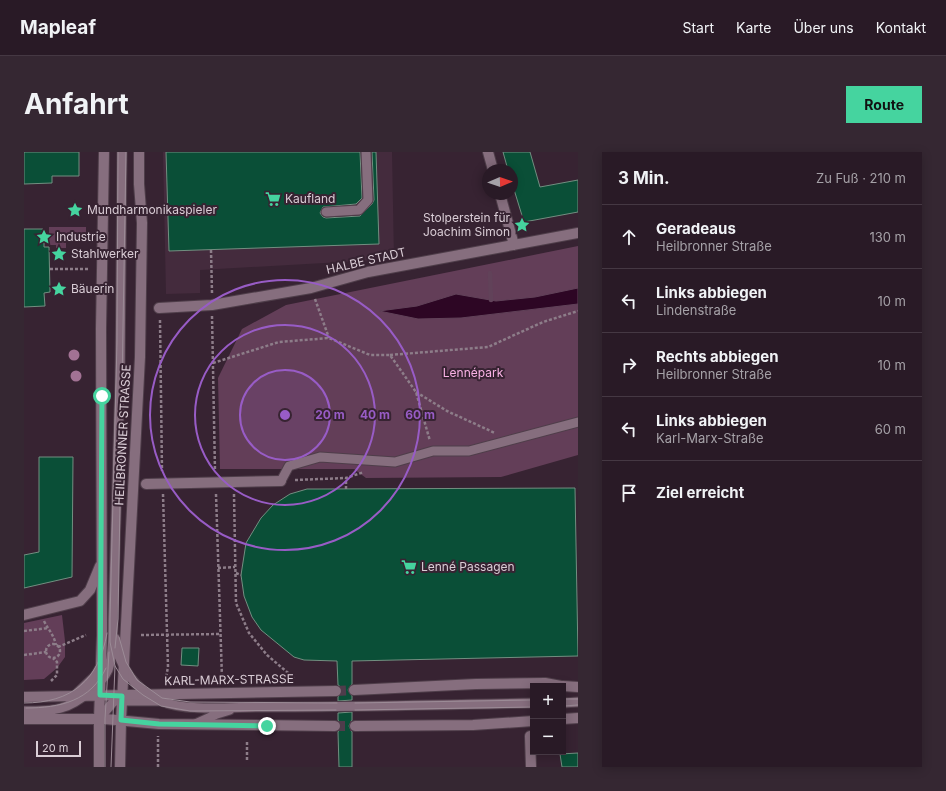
<!DOCTYPE html>
<html lang="de">
<head>
<meta charset="utf-8">
<style>
  body { margin:0; font-family:Inter,sans-serif; background:#352732; color:#f1f3f6 }
  .controls { position:absolute; right:12px; bottom:12px; display:grid; overflow:hidden; border-radius:0px; box-shadow:0 2px 10px #0003 }
  .controls button { width:36px; height:36px; display:grid; place-items:center; padding:0; border:0; border-bottom:1px solid #453843; background:#291a26; color:#f1f3f6; font:20px sans-serif }
  .compass { position:absolute; left:458px; top:12px; width:36px; height:36px; border-radius:50%; background:#291a26; box-shadow:0 2px 10px #0003; rotate:88deg }
  .scale { position:absolute; left:12px; bottom:10px; width:45px; box-sizing:border-box; padding-left:4px; border:2px solid #dacdd6; border-top:0; font-size:11px; line-height:14px; white-space:nowrap; color:#dacdd6; -webkit-text-stroke:3px #372332; paint-order:stroke }
  .stop { position:absolute; width:12px; height:12px; margin:-9px; border:3px solid #45d49f; border-radius:50%; background:#fff }
  .stop.end { background:#45d49f; border-color:#fff; box-shadow:0 1px 4px #0008 }
  .list { margin:0; padding:0; list-style:none }
  h2 { display:flex; justify-content:space-between; align-items:center; height:52px; margin:0; padding:0 16px; font-size:17px }
  h2 small { font-size:13px; font-weight:400; color:#a5a1a7 }
  .list li { display:grid; grid-template-columns:26px 1fr auto; gap:12px; align-items:center; box-sizing:border-box; height:64px; padding:0 16px; border-top:1px solid #453843 }
  .list b { display:block; font-size:15px; white-space:nowrap }
  .list p { margin:0; font-size:13px; white-space:nowrap; color:#a5a1a7 }
  .list em { font-size:13px; font-style:normal; color:#a5a1a7 }
  .icon { flex:none; width:22px; height:22px; fill:none; stroke:currentColor; stroke-width:2; stroke-linecap:round; stroke-linejoin:round }
  .map { position:relative; flex:none; width:554px; height:615px; overflow:hidden; border-radius:0px }
  header { display:flex; align-items:center; gap:24px; box-sizing:border-box; height:56px; padding:0 20px; background:#291a26; border-bottom:1px solid #453843 }
  header strong { font-size:19px }
  nav { display:flex; gap:22px; margin-inline-start:auto; font-size:14px }
  .intro { display:flex; align-items:center; justify-content:space-between; box-sizing:border-box; height:96px; padding:0 24px }
  h1 { margin:0; font-size:28px }
  .button { padding:10px 18px; border-radius:0px; background:#45d49f; color:#111; font-size:14px; font-weight:700 }
  main { display:flex; gap:24px; padding:0 24px }
  aside { flex:1; background:#291a26; border-radius:0px; box-shadow:0 2px 10px #0003 }
  .map>svg:first-child { display:block }
  .built { fill:#442b3d }
  .green { fill:#633e58 }
  .water { fill:#2d0624; stroke:#614259 }
  .lines { fill:none; stroke-linecap:round; stroke-linejoin:round }
  .stream { stroke:#614259; stroke-width:4.5 }
  .building { fill:#0a4f37; stroke:#728f81 }
  .secondary-tunnel { stroke:#4f3c4b; stroke-width:10; stroke-dasharray:10 5; stroke-linecap:butt }
  .lane-casing { stroke:#4f3e4a; stroke-width:11 }
  .street-casing { stroke:#4f3e4a; stroke-width:12 }
  .secondary-casing { stroke:#4f3e4a; stroke-width:12 }
  .path { stroke:#8d7d89; stroke-width:2.5; stroke-dasharray:3 2; stroke-linecap:butt }
  .lane { stroke:#866e7e; stroke-width:9 }
  .street { stroke:#866e7e; stroke-width:10 }
  .secondary { stroke:#866e7e; stroke-width:10 }
  .tram { stroke:#9c8c97; stroke-width:1 }
  .tree { fill:#a27294 }
  .route { stroke:#45d49f; stroke-width:5 }
  .ring { fill:none; stroke:#985cc6; stroke-width:2 }
  .labels { text-anchor:middle; stroke-width:4; stroke-linejoin:round; paint-order:stroke }
  .poi-label { font-size:12px; fill:#dacdd6; stroke:#372332; text-anchor:start }
  .street-label { font-size:12px; fill:#dacdd6; stroke:#372332 }
  .park-label { font-size:12px; fill:#fab2e5; stroke:#372332 }
  .centre { fill:#985cc6; stroke:#372332; stroke-width:2 }
  .ring-label { font-size:12px; text-anchor:middle; font-weight:bold; fill:#985cc6; stroke:#372332; stroke-width:4; stroke-linejoin:round; paint-order:stroke }
</style>
</head>
<body>
<header>
<strong>Mapleaf</strong>
<nav><a>Start</a><a>Karte</a><a>Über uns</a><a>Kontakt</a></nav>
</header>
<div class="intro"><h1>Anfahrt</h1><a class="button">Route</a></div>
<main>
<div class="map">
<svg width="554" height="615" viewBox="0 0 554 615">
  <rect width="100%" height="100%" fill="#372332"/>
  <path class="built" d="M139,0H368L370,107L176,118V141L142,142Z"/>
  <path class="green" d="M25,75H62V89H42V96H32V93H25Z
    M554,94V303L477,325L342,326L330,317H196L194,226L218,177L262,153Z
    M38,463L41,489V505L33,516L20,527L0,528V471Z"/>
  <path class="water" d="M554,136V152L437,166L394,167L355,159L393,154L432,142L472,149L511,145Z"/>
  <g class="lines">
    <path class="stream" d="M466,121L467,148"/>
  </g>
  <path class="building" d="M0,0H55V24H28V31L0,32Z
    M142,0H336L338,46L332,52L299,55L296,61L299,65L302,66L336,64L348,52L350,48L348,0H352L355,92L145,99Z
    M479,0H506L516,35L554,28V60L500,70L488,31V18H484Z
    M0,77H20V95H25L26,140L20,141L21,154L0,155Z
    M15,305H49L48,425L0,436V403L15,400Z
    M551,336L554,504L328,509V532L324,538L328,544V548L314,549V545L318,539L317,535L314,533L313,509L280,508L270,505L237,478L228,465L220,444L217,423L222,391L237,366L249,353L266,342L283,337H296Z
    M158,496H175L174,514L157,513Z
    M328,560V568L325,574L328,580V615H315L314,580L317,574L314,568V561Z
    M554,601V615H538L536,602Z"/>
  <g class="lines">
    <path class="secondary-tunnel" d="M312,539L330,538
      M311,574H331"/>
    <defs>
      <path id="lane" d="M302,60L335,58L344,48L342,0
        M257,329L265,314L296,305L371,310L409,299H445L554,270
        M91,486C95,515 110,537 137,549C161,560 209,555 236,555C327,555 418,553 509,551
        M50,544L71,524L77,514
        M539,551L554,550
        M0,559C30,559 43,559 66,539C74,533 80,527 84,518C89,503 89,484 89,468L96,226L98,0
        M75,567L90,549H137
        M171,572L193,562L206,558"/>
      <path id="street" d="M464,0L469,18
        M476,42L490,93
        M135,156L188,153L287,136L344,120L554,81
        M122,332L257,329
        M0,463L56,449L66,438L76,414
        M506,584L507,615
        M75,615V567
        M96,615L97,568"/>
      <path id="secondary" d="M539,534L554,535
        M330,538L452,532L521,531L537,534
        M0,545L312,539
        M0,567H81L135,572L311,574
        M75,567L78,483L77,177L80,0
        M539,567L554,566
        M97,568L116,205L118,71L115,32V0
        M331,574L449,573L509,569"/>
    </defs>
    <use href="#lane" class="lane-casing"/>
    <use href="#street" class="street-casing"/>
    <use href="#secondary" class="secondary-casing"/>
    <path class="path" d="M187,98L188,141
      M26,117H66
      M291,147L305,186
      M188,164L191,319
      M136,168L138,319
      M366,203L464,195L519,170L554,159
      M189,211L255,190L305,186L346,203H366L392,240L406,289
      M392,240L423,259L471,281
      M271,328L322,326L340,320
      M322,337V326
      M139,342L144,515L141,531
      M192,342L198,526
      M210,342L212,451L225,481L243,503L270,526
      M194,416L211,415
      M212,421L217,423
      M20,469C25,479 29,481 32,493
      M0,479L24,476
      M117,483L197,482
      M22 499a7 7 0 1 1 14 0a7 7 0 1 1-14 0Z
      M34,495L62,483
      M0,503L22,500
      M27,529L33,523V510L29,506
      M223,590V608
      M134,615V584"/>
    <use href="#lane" class="lane"/>
    <use href="#street" class="street"/>
    <use href="#secondary" class="secondary"/>
    <path class="tram" d="M94,0L93,190L86,467V490L91,514L99,527L119,543L137,554L166,559L312,558
      M95,485L102,510L113,528L138,546L166,550L313,551
      M91,496L94,467L102,0
      M539,547H554
      M0,551C48,551 75,528 83,481
      M331,551L509,548
      M539,554L554,553
      M2,556C36,556 67,549 82,516
      M331,558L509,555
      M81,615V567L85,500
      M87,615L91,514"/>
  </g>
  <g class="tree">
    <circle cx="50" cy="203" r="5.5"/>
    <circle cx="52" cy="224" r="5.5"/>
  </g>
  <g class="lines">
    <path class="route" d="M78,244L76,543L98,544L97,568L135,572L243,574"/>
  </g>
  <circle cx="261" cy="263" r="45" fill="#985cc6" fill-opacity=".12"/>
  <g class="ring">
    <circle cx="261" cy="263" r="45"/>
    <circle cx="261" cy="263" r="90"/>
    <circle cx="261" cy="263" r="135"/>
  </g>
  <defs>
    <symbol id="supermarket-bare" viewBox="-9 -9 18 18"><path d="M-6-5.5h2.5l.6 2H6L4.5 2H-2.5L-4.4-4H-6ZM-1.5 3.2a1.3 1.3 0 1 0 .1 0ZM3 3.2a1.3 1.3 0 1 0 .1 0Z" fill="#45d49f" stroke="#372332" stroke-width="2.5" paint-order="stroke"/></symbol>
    <symbol id="sight-bare" viewBox="-9 -9 18 18"><path d="M0-6L1.8-2.2L6-1.7L2.9 1.2L3.7 5.4L0 3.3L-3.7 5.4L-2.9 1.2L-6-1.7L-1.8-2.2Z" fill="#45d49f" stroke="#372332" stroke-width="2.5" paint-order="stroke"/></symbol>
  </defs>
  <g fill-rule="evenodd">
    <use href="#supermarket-bare" x="238" y="36" width="22" height="22"/>
    <use href="#sight-bare" x="40" y="47" width="22" height="22"/>
    <use href="#sight-bare" x="487" y="62" width="22" height="22"/>
    <use href="#sight-bare" x="9" y="74" width="22" height="22"/>
    <use href="#sight-bare" x="24" y="91" width="22" height="22"/>
    <use href="#sight-bare" x="24" y="126" width="22" height="22"/>
    <use href="#supermarket-bare" x="374" y="404" width="22" height="22"/>
  </g>
  <g class="labels">
    <g class="poi-label">
      <text x="261" y="51">Kaufland</text>
      <text x="63" y="62">Mundharmonikaspieler</text>
      <text x="486" y="70" text-anchor="end">Stolperstein für<tspan x="486" dy="14">Joachim Simon</tspan></text>
      <text x="32" y="89">Industrie</text>
      <text x="47" y="106">Stahlwerker</text>
      <text x="47" y="141">Bäuerin</text>
      <text x="397" y="419">Lenné Passagen</text>
    </g>
    <g class="street-label">
      <text transform="translate(342 109) rotate(-13)" y="4">HALBE STADT</text>
      <text transform="translate(99 283) rotate(-87)" y="4">HEILBRONNER STRASSE</text>
      <text transform="translate(205 528) rotate(-1)" y="4">KARL-MARX-STRASSE</text>
    </g>
    <g class="park-label">
      <text x="449" y="225">Lennépark</text>
    </g>
  </g>
  <circle cx="261" cy="263" r="6" class="centre"/>
  <g class="ring-label">
    <text x="306" y="267">20 m</text>
    <text x="351" y="267">40 m</text>
    <text x="396" y="267">60 m</text>
  </g>
</svg>
<div class="controls">
<button>+</button>
<button>−</button>
</div>
<svg class="compass" viewBox="-18 -18 36 36"><path d="M0-13l5 13h-10z" fill="#e53935"/><path d="M0 13l5-13h-10z" fill="#a5a1a7"/></svg>
<div class="scale">20 m</div>
<div class="stop" style="left:78px;top:244px"></div>
<div class="stop end" style="left:243px;top:574px"></div>
</div>
<aside>
<h2>3 Min.<small>Zu Fuß · 210 m</small></h2>
<ul class="list">
<li><svg class="icon" aria-label="ahead" viewBox="0 0 24 24"><path d="M12 20V5M6 11l6-6 6 6"/></svg><div><b>Geradeaus</b><p>Heilbronner Straße</p></div><em>130 m</em></li>
<li><svg class="icon" aria-label="left" viewBox="0 0 24 24"><path d="M17 20v-9H6M10 6l-5 5 5 5"/></svg><div><b>Links abbiegen</b><p>Lindenstraße</p></div><em>10 m</em></li>
<li><svg class="icon" aria-label="right" viewBox="0 0 24 24"><path d="M7 20v-9h11M14 6l5 5-5 5"/></svg><div><b>Rechts abbiegen</b><p>Heilbronner Straße</p></div><em>10 m</em></li>
<li><svg class="icon" aria-label="left" viewBox="0 0 24 24"><path d="M17 20v-9H6M10 6l-5 5 5 5"/></svg><div><b>Links abbiegen</b><p>Karl-Marx-Straße</p></div><em>60 m</em></li>
<li><svg class="icon" aria-label="arrive" viewBox="0 0 24 24"><path d="M6 21V4h12l-3 4 3 4H6"/></svg><div><b>Ziel erreicht</b></div></li>
</ul>
</aside>
</main>
</body>
</html>
